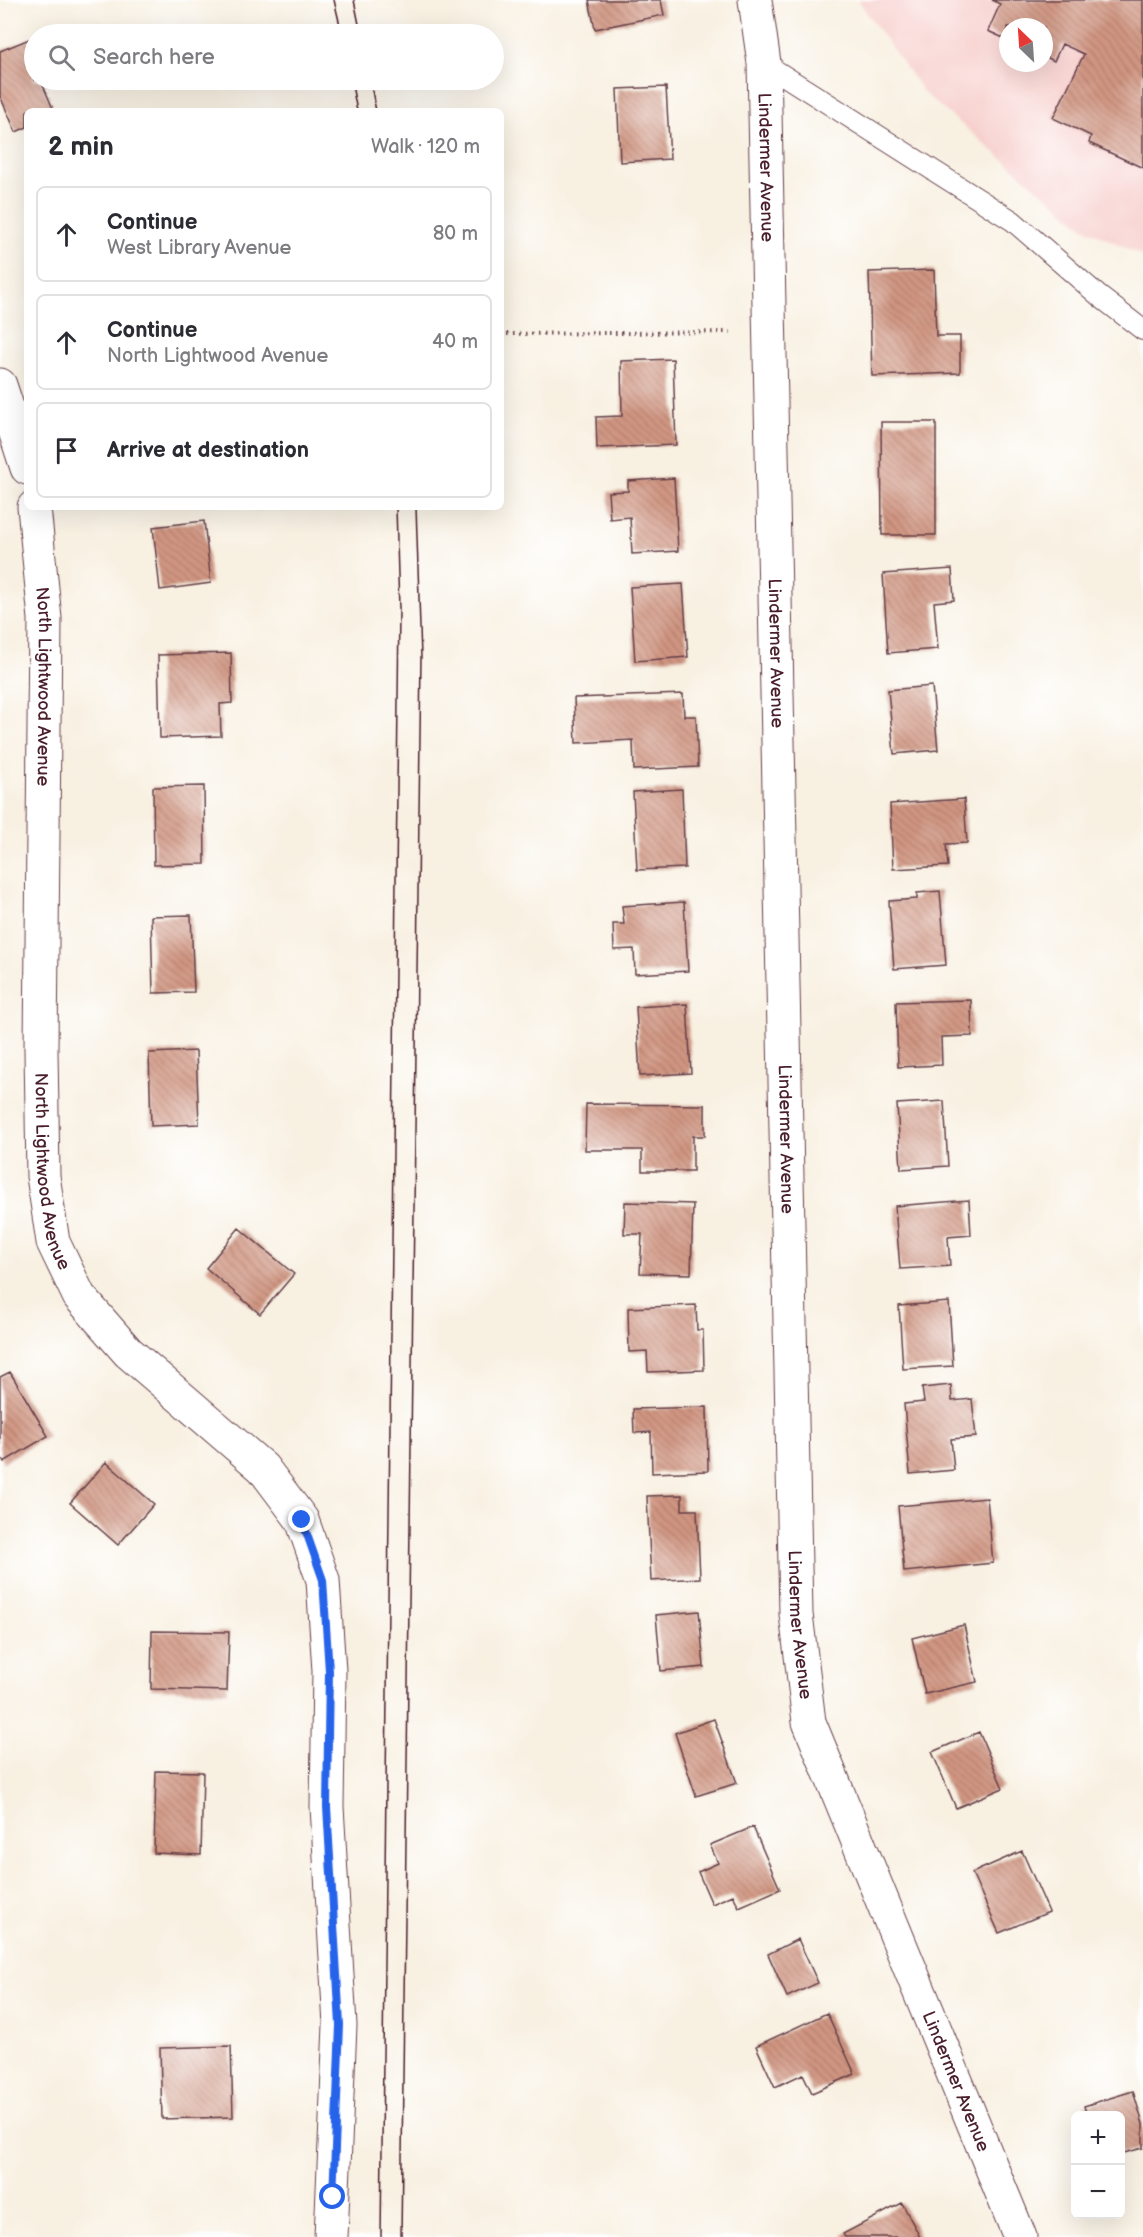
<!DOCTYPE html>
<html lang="en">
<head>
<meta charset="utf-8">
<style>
  body { margin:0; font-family:"Balsamiq Sans",sans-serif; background:#f2f2f3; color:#2b2b33 }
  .controls { position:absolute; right:18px; bottom:18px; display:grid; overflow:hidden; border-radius:9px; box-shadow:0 6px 24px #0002 }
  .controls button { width:54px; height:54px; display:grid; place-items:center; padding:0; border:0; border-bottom:2px solid #e1e1e2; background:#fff; color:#2b2b33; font:30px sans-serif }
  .compass { position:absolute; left:999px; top:18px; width:54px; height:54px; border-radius:50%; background:#fff; box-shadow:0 6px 24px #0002; rotate:335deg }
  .stop { position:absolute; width:18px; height:18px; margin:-14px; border:4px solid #2563eb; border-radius:50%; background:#fff }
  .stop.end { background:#2563eb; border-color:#fff; box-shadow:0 2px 6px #0008 }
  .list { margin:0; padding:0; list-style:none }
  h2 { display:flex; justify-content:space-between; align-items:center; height:78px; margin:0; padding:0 24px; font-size:26px }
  h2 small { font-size:20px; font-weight:400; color:#7c7c81 }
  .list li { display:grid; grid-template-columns:39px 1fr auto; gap:18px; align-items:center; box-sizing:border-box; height:96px; margin:0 12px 12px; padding:0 12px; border:2px solid #e1e1e2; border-radius:9px }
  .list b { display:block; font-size:22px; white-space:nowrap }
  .list p { margin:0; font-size:20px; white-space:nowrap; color:#7c7c81 }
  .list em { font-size:20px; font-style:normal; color:#7c7c81 }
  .icon { flex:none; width:33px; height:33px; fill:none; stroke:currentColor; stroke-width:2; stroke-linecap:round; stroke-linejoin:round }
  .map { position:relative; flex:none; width:1143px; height:2237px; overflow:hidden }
  .search { position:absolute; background:#fff; box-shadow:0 6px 24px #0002; left:24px; top:24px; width:480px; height:66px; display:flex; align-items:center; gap:15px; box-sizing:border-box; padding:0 21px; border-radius:33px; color:#7c7c81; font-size:22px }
  .panel { position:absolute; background:#fff; box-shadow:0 6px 24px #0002; left:24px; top:108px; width:480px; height:402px; border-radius:9px }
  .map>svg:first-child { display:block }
  .built { fill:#f7d0ce; fill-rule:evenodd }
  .building { fill:url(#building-back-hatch) }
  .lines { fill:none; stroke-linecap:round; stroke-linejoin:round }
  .lane-casing { stroke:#643e46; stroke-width:22 }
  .street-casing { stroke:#643e46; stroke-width:35 }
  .path { stroke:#643e46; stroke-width:4; stroke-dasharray:1.5 4.5; stroke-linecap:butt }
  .lane { stroke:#fff; stroke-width:20 }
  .street { stroke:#fff; stroke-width:33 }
  .tram { stroke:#4a1f2b; stroke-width:1.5 }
  .route { stroke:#2563eb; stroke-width:8 }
  .labels { text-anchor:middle; stroke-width:4.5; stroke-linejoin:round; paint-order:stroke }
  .street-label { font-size:18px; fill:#4a1f2b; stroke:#fff }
</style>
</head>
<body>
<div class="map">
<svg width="1143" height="2237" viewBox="0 0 1143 2237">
  <defs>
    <pattern id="building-back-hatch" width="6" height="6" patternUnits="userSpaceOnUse" patternTransform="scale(1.5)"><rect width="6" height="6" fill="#d19682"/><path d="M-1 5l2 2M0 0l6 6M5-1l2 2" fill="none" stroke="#ac7a6b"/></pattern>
  </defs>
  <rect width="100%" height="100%" fill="#fff"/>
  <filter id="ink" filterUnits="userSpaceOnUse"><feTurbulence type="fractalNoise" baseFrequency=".0167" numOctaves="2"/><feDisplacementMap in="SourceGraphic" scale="12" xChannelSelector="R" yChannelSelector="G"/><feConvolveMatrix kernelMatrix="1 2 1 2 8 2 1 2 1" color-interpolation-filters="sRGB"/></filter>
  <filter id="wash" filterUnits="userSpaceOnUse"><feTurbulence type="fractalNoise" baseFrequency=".008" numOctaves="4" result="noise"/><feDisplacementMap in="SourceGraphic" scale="24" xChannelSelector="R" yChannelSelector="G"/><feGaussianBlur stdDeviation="1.35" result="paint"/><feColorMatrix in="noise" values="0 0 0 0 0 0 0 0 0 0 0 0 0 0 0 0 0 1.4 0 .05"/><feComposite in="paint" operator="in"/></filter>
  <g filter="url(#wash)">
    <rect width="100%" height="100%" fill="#f8f0e1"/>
    <path class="built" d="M859,0H1143V256L1085,228L924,93L866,12ZM1008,27H1044V63H1008Z"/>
    <g id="blocks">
      <path class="building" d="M589,0H661L664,15L595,29Z
        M992,0H1143V168L1089,143L1091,136L1053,118L1084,54L1062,44L1054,61L1044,56V27H1008V40L988,31L1000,4Z
        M34,37V80H50L42,83L54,111H27V127L16,132L0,96V51Z
        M666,87L670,159L620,162L617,89Z
        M934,270L936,336H960V373L872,376L869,272Z
        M673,359L676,445L597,448L596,417L622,416L621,361Z
        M881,422H936V535H882Z
        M674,478L678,551L632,554L630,517L610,519L608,492L628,491V481Z
        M204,521L211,583L160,590L153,527Z
        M952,569L954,600L934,602L938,649L888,653L883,574Z
        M683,584L688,657L635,661L630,587Z
        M231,653L232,703L220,704L221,736L160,738L158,655Z
        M932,686L938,750L894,754L888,690Z
        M683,694L684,716H696L698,767L634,770L633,740L576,743L574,698Z
        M204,786L205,864L154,865L153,787Z
        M682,789L685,868L637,870L633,792Z
        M964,799L967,843L946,844L948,866L893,869L890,804Z
        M940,891L946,965L894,969L889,901L917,899V893Z
        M684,902L688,971L635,974L634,949L614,950L613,924H624L622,906Z
        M191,915L194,992L153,993L151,916Z
        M971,1000L972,1036L941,1037L942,1065L898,1067L896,1002Z
        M687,1004L691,1073L640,1076L636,1007Z
        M196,1051L199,1124L151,1126L149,1053Z
        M944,1101L948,1166L901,1169L897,1104Z
        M586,1104L705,1105V1136H693V1171H642V1150H585Z
        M969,1200L971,1235L948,1237L950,1266L900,1269L895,1206Z
        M625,1202L693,1204L691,1274L640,1273L642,1234H624Z
        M239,1228L294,1274L260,1314L206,1268Z
        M949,1302L953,1366L903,1369L899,1306Z
        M696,1305L697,1330H703L704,1370L648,1372L647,1351L629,1352L628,1308Z
        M10,1372L48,1436L4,1462L0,1455V1377Z
        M951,1385L952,1401L972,1399L976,1437L951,1439L954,1470L910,1474L904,1404L924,1402L922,1388Z
        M707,1407L708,1471L652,1473L651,1432L634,1433L633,1409Z
        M106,1462L154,1504L118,1545L70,1503Z
        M682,1495V1510H697L700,1578L651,1581L647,1496Z
        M987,1498L993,1563L904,1572L898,1506Z
        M699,1611L704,1667L661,1671L656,1615Z
        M964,1625L977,1682L925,1694L912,1638Z
        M152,1631L229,1632L227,1691L151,1689Z
        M714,1719L737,1783L696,1796L675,1733Z
        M979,1732L1003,1788L956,1808L932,1752Z
        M156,1771L203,1772L201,1855L154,1853Z
        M753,1827L780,1889L739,1907L733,1895L712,1904L698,1872L718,1863L710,1845Z
        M1022,1851L1049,1912L999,1933L972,1873Z
        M798,1939L818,1983L787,1997L768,1954Z
        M827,2013L855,2074L812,2093L803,2074L775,2087L756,2046Z
        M231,2046L233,2117L162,2119L160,2048Z
        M1133,2091L1143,2124V2148L1120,2154V2116H1087L1084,2106Z
        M902,2203L920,2237H845L843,2234Z"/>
    </g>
  </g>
  <g filter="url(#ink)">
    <use href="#blocks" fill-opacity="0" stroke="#643e46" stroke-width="1.5"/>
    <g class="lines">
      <defs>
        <path id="lane" d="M764,63L1013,221L1099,296L1143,330"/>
        <g id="street">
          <path id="s1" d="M755,0L764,63L796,1614L809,1722L1020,2237"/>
          <path d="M0,385L27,468"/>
          <path id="s2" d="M34,507L45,619L41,1050L43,1176L53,1242L79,1296L128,1352L263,1468L302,1520L323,1580L329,1671L327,1807L340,2025L331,2237"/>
        </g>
      </defs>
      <use href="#lane" class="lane-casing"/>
      <use href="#street" class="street-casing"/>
      <path class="path" d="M501,334L733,332"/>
      <use href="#lane" class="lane"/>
      <use href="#street" class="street"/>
      <path class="tram" d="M334,0L342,34
        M354,0L361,34
        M351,80L357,111
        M370,80L376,111
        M381,2237L399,609L396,507
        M401,2237L421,657L416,507"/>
    </g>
  </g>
  <g class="lines" filter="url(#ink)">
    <path class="route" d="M302,1520L323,1580L329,1671L327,1807L340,2025L333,2197"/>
  </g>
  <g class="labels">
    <g class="street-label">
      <text dy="6" stroke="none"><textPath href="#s1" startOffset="168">Lindermer Avenue</textPath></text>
      <text dy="6" stroke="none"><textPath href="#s1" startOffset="654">Lindermer Avenue</textPath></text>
      <text dy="6" stroke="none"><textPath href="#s2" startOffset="180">North Lightwood Avenue</textPath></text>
      <text dy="6" stroke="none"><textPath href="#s1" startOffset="1140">Lindermer Avenue</textPath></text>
      <text dy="6" stroke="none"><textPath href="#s2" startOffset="666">North Lightwood Avenue</textPath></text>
      <text dy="6" stroke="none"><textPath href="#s1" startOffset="1626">Lindermer Avenue</textPath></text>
      <text dy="6" stroke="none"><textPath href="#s1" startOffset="2112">Lindermer Avenue</textPath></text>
    </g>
  </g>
</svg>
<div class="controls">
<button>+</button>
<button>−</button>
</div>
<svg class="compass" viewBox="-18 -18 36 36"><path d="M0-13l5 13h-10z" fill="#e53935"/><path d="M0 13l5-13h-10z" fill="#7c7c81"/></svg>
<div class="stop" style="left:333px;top:2197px"></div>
<div class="stop end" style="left:302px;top:1520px"></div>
<div class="search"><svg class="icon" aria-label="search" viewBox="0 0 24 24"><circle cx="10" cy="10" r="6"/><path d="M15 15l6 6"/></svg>Search here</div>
<section class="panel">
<h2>2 min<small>Walk · 120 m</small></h2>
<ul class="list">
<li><svg class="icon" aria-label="ahead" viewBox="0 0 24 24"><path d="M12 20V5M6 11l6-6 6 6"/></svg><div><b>Continue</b><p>West Library Avenue</p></div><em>80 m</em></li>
<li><svg class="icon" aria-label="ahead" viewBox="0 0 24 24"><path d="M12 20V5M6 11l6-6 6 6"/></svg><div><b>Continue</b><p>North Lightwood Avenue</p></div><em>40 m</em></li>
<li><svg class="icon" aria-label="arrive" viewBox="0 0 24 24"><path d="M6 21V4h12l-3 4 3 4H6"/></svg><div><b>Arrive at destination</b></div></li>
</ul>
</section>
</div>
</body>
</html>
